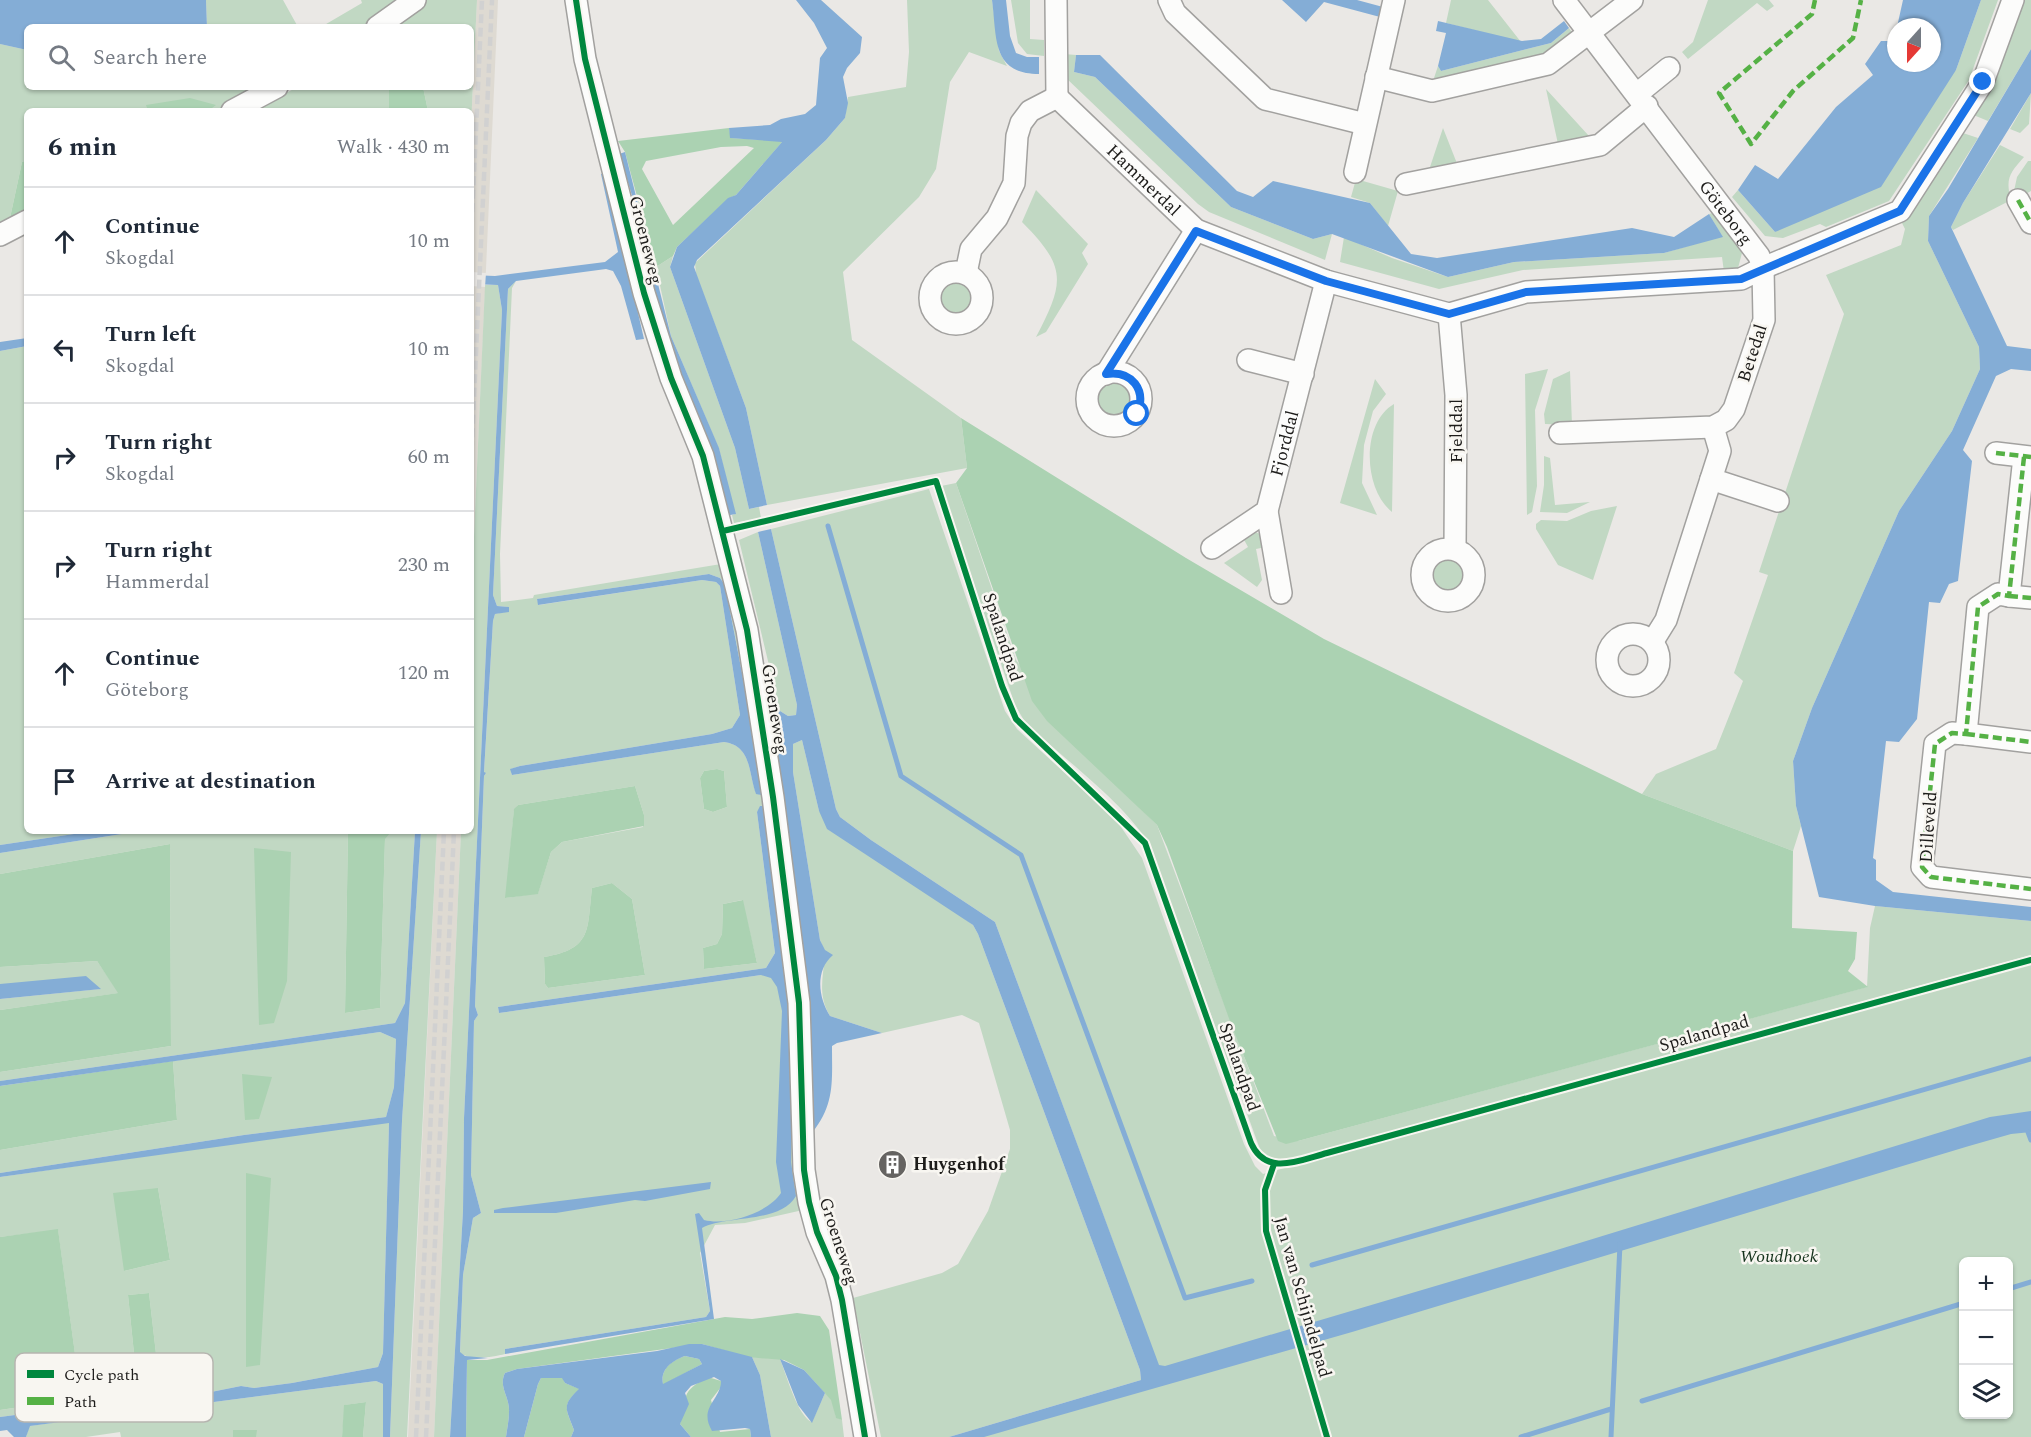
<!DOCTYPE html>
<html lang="en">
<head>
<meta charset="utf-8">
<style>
  body { margin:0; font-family:Spectral,serif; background:#f6f6f7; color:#1f2937 }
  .controls { position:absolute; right:18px; bottom:18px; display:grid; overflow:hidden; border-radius:9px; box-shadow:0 2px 4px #0004 }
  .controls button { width:54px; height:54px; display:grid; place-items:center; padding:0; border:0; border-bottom:2px solid #e0e1e3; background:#fff; color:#1f2937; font:30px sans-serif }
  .compass { position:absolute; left:1887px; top:18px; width:54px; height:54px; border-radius:50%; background:#fff; box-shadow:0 2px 4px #0004; rotate:201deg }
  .stop { position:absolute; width:18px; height:18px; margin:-14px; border:4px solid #1a73e8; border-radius:50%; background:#fff }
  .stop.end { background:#1a73e8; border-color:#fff; box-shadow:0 2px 6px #0008 }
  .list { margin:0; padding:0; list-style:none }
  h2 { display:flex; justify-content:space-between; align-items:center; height:78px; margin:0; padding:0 24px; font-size:26px }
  h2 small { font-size:20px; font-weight:400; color:#747a83 }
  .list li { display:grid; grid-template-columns:39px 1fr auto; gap:18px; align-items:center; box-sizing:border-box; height:108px; padding:0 24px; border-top:2px solid #e0e1e3 }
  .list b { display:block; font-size:22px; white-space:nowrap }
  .list p { margin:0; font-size:20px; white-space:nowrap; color:#747a83 }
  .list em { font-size:20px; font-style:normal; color:#747a83 }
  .icon { flex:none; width:33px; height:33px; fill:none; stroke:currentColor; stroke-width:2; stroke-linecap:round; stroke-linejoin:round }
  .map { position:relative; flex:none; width:2031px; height:1437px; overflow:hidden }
  .search { position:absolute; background:#fff; box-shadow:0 2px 4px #0004; left:24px; top:24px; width:450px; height:66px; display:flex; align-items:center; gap:15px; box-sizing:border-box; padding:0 21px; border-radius:9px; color:#747a83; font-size:22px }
  .panel { position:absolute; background:#fff; box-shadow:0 2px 4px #0004; left:24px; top:108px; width:450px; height:726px; border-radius:9px }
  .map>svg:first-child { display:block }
  .built { fill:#dedad2 }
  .green { fill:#c1d8c3; fill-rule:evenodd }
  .forest { fill:#abd2b2; fill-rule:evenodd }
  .water { fill:#84add6; fill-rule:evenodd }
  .pier { fill:#eae8e5 }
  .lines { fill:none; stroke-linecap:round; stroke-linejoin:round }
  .stream { stroke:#84add6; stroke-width:5 }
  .minor-casing { stroke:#a2a19f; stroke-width:24 }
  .minor { stroke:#fcfcfb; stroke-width:21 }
  .rail { stroke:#d1d1d1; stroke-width:4.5; stroke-dasharray:9 4.5; stroke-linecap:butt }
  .quiet { stroke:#55b145; stroke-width:4.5; stroke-dasharray:9 4.5; stroke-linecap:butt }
  .cycleway-casing { stroke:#f8f6f1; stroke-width:10 }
  .cycleway { stroke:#00873e; stroke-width:6 }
  .route { stroke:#1a73e8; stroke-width:8 }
  .labels { text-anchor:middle; stroke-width:5; stroke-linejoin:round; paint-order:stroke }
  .street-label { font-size:18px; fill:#1d1c1a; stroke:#f8f6f1 }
  .poi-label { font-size:18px; font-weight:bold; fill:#1d1c1a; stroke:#f8f6f1; text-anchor:start }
  .park-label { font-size:18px; font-style:italic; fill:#14321b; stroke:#f8f6f1 }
  .key { fill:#f8f6f1; stroke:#b6b5b0; stroke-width:1.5 }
  .key-label { font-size:16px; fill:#1d1c1a }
</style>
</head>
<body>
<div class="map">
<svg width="2031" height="1437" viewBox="0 0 2031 1437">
  <rect width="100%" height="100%" fill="#eae8e5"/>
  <path class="built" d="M477,0H498L471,605V126Z
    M437,831H461L434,1437H408Z"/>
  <path class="green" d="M206,0H283L298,27H207Z
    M361,0H398L361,27H321L362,3Z
    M426,0H477L471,126V111H428L423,87H471V27H388Z
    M907,0H992L999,51L1007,66L969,52L950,82L936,169L919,197L843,272L852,340L961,418L967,468L767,505L746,408L696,274L695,263L826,140L845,118L848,97L906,87L909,52Z
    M1011,0H1030V39L1044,40V56L1027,54L1018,43Z
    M1451,0H1488L1521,42L1446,23Z
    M1708,0H1769L1774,6L1767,11L1757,3L1688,59L1682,52L1693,42Z
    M1981,0H1998L1969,80L1889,201L1826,227L1820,224L1783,238L1765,236L1732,197L1738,190L1775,232L1956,70Z
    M2019,0H2031V49L1988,121L1971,114Z
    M1569,28L1574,35L1551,52L1442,79L1434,78L1438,66L1441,71L1551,43Z
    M0,44L27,50V87H261L221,111H27V160L22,162L10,218L0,222Z
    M1064,54L1076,55L1074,72L1095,77L1231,207L1313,239L1332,234L1325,260L1209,212L1198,204L1065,77Z
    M297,87H389V111H254Z
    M1546,89L1589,136L1558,144Z
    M2031,93L2029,124L2020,133L2010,129Z
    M1443,128L1458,166L1428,173Z
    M1960,132L1978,138L1929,216L1928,241L1979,347L1980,369L1952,431L1899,511L1812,708L1793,761L1796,806L1801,826L1793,851L1642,794L1656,774L1716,749L1743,681L1734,673L1768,575L1759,572L1844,314L1826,275L1901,245L1905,229L1900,219Z
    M2000,145L2024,157C2010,173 2005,178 2011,200L1953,230L1951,227L1963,203Z
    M2028,161H2031V191L2020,197L2014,191L2017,177Z
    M1356,179L1398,191L1388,226L1370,203L1351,197Z
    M1036,190L1088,244L1082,253L1088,264L1046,332L1036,337C1065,282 1067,267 1022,222Z
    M1716,212L1742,253L1738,268L1724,272L1722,257L1523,270L1439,289L1340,262L1344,237L1392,258L1448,277L1514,262L1664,253L1722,236L1709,214Z
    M673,256L670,267L735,448L749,509L759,507L761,518L734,523L732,515L735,514L719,449L671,336L656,267Z
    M938 298a18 18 0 1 1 36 0a18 18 0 1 1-36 0Z
    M516,281L512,288L500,554L501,602L533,598L534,595L721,564L727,571L755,703L792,969L798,1045V1166L803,1210L745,1223L715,1225L700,1253L710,1311L706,1317L505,1349V1354C492,1357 472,1361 460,1353L463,1275L473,1218L481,1213L471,1175L474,1021L478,1015L475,1006L484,776L486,773H484L493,621L495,614L509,611L508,607L497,606L493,595L508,289ZM709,574L720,578L725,585L760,766L761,795L756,793C748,772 752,746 724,742L512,775L511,769L520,766L712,734L732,728L740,715L720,586L716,582L702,580L539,605L537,599ZM717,769L724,771L727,807L713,812L704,809L700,778L704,771ZM635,786L644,815L643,827L562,842L551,852L538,893L506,898L514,810L518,805ZM763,806L767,814L788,961L791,969L761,975L499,1013L498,1007L766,968L775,953L757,812ZM612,883L632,899L645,975L548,988L545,984L544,957C593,949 587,929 592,888ZM742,900L757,963L704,969L703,948L717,944L722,934L723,904Z
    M485,285H498L502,310L464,1118L463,1211L450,1437H434L461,831H471V605Z
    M27,346V831H94L0,845V351Z
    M1548,369L1535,410L1537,486L1532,512L1527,515L1525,374Z
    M1570,371L1572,425L1545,424L1544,414L1553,379Z
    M1375,379L1386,394L1373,411L1364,445L1362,483L1377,515L1340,503Z
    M1096 400a19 19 0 1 1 38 0a19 19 0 1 1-38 0Z
    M1394,404L1392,512C1363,489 1361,423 1394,404Z
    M1544,456L1550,458L1555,505L1590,502L1567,513L1540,512L1544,485Z
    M956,483L1016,660L1100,769L1157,825L1274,1136L1298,1141L1867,987L1870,928L1875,906L2031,921V955L1290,1159L1275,1162L1261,1152L1149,844C1122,800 1063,759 1025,722L1015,705L941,486Z
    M929,489L1005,711L1017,729L1117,821L1142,858L1244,1144L1255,1166L1263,1174L2031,962V1437H968L1152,1381L1118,1255L995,922L871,840L840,817L836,809L771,529ZM1964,1262H2008V1414H1964Z
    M1617,506L1593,580L1558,565L1536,529V524L1541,520L1567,521L1591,511Z
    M1251,530L1262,535L1266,547L1256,549L1262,580L1257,587L1224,563L1248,547L1243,538Z
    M758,532L797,705L796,715L788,716L780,711L739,540Z
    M1428 575a19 19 0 1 1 38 0a19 19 0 1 1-38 0Z
    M802,740L819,811L973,925L978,934L1140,1370L1141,1380L949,1437H881L853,1298L942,1273L958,1264L988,1211L1010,1149V1130L979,1023L962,1015L882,1033L830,1016C812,986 832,963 820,940L793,772V744Z
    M141,831H348L345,1013L380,1008L385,838L390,831H415L405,1003L395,1023L0,1081V1072L171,1046L170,844L0,874V853Z
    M421,831H437L407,1437H390L402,1121Z
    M97,961L119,993L0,1010V999L100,989L0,984V967Z
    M380,1032L396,1039L394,1087L386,1117L244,1135L0,1173V1150L177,1120L173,1061Z
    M383,1122L389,1123L383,1353L378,1367L292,1383L254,1388L241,1386L211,1392L203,1390L160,1399L120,1401L0,1417V1410L81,1398L58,1230L0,1237V1177ZM158,1188L170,1260L124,1271ZM149,1293L158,1371L136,1373L128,1295Z
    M752,1357L780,1359C786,1374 798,1417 812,1422L825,1393L832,1400L836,1417L842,1420L844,1437H771L760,1375Z
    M376,1381L383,1384V1437H363L366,1402L345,1405L342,1437H121L120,1432L86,1437H26L29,1426Z"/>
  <path class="forest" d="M389,87H423L428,111H389Z
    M190,98L216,105L208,111H148L146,105Z
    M729,128L731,138L783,141L736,195L728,199L677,247L673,256L656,267L625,152L618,141ZM747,146L754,148L673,225L642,169L646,161L721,147Z
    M27,160V209L10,218L22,162Z
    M961,418L1186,558L1324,639L1642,794L1793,851L1792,928L1857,932L1855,959L1848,971L1868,987L1298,1141L1286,1144L1278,1141L1231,1024L1167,847L1157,825L1047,721L1032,701L956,483L967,468Z
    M717,769L724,771L727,807L713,812L704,809L700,778L704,771Z
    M635,786L644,815V826L562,842L551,852L538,894L505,898L514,809L518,805Z
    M348,831H390V833L385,839L380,1008L345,1013Z
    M170,844L171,1046L0,1072V1010L118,993L97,961L0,967V874Z
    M254,848L291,852L287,981L274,1023L259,1025Z
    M612,883L632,899L645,975L548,988L545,984L544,957C593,949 587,929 592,888Z
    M743,900L757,963L704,969L703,948L717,944L722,934L723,904Z
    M173,1061L177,1120L0,1150V1086Z
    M242,1074L272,1077L259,1119L245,1120Z
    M246,1173L271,1178L260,1365L246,1367Z
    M158,1188L170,1260L124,1271L113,1193Z
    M58,1229L81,1398L0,1410V1237Z
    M149,1293L158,1371L136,1373L128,1295Z
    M797,1313L820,1316L829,1330L842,1420L836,1418L831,1400L804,1370L784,1360L747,1357L702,1344L517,1369L505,1373C498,1387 510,1397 509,1412C509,1420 507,1429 506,1437H466L467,1360H487L725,1317L752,1319Z
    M685,1356L699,1359L702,1364L663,1385C660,1369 671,1361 685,1356Z
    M550,1376L563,1378L565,1383L580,1389C561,1405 566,1409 574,1430L571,1437H524L538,1384L541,1378Z
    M708,1377L721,1381V1387L711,1400L720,1432L750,1429L751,1437H691L680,1424C687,1396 680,1392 708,1377Z
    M366,1402L363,1437H342L344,1405Z
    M233,1430H257L256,1437H233Z"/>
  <path class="water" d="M0,0H206L207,27H27V50L0,44Z
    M796,0H821L862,37L860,53L847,68L843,77L848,103L845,118L826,140L697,260L694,267L746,408L767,505L749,509L735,448L670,267L677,247L728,198L736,195L782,142L730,138L729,128L770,125L781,119L805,114L816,105L820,58L827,48L814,23Z
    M992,0H1006L1010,36L1016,53L1027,57H1039V74C991,74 997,37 992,0Z
    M1282,0H1357L1383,7L1380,17L1324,2L1306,22Z
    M1903,0H1981L1956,70L1881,187L1775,232L1738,190L1755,165L1778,179L1836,107L1873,75L1865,64L1881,41H1894L1896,32V63H1932V27H1897Z
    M1438,21L1522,41L1541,39L1564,21L1569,28L1551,43L1441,71L1438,66L1446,33L1436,31Z
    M2031,49V93L1963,203L1951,227L2007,346L2031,349V371L2011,369L1996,376L1963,450L1972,461L1958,581L1949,584L1940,603L1929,602L1917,719L1899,742L1886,741L1873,858L1876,860V880L1893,892L2031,907V921L1875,906L1819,897L1796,806L1793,761L1812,708L1899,511L1952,431L1980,369L1979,347L1928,241L1929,216L1948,189Z
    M1076,55H1100L1237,191L1253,197L1273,181L1370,203L1411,254L1437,258L1632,228L1674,237L1709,214L1723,237L1664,253L1514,262L1448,277L1332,234L1313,239L1231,207L1095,77L1074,72Z
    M625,152L671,336L719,448L736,514L730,515L728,512L659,311L635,205L619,154Z
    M606,173L644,339L636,340L621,286L613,271L606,269L516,281L508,289L493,595L497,606L509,607V612L495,614L493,621L484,772L486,773L484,776L475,1006L478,1015L474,1021L471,1175L481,1213L473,1218L463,1275L460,1352L465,1356L488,1358L467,1360L466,1437H450L463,1211L464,1118L502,310L498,285L471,284V275L495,276L605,262L618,252L601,174Z
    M27,338V346L0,351V342Z
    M771,529L836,809L840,817L871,840L995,922L1159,1365L1165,1366L1547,1253L1990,1117L2031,1111V1132L2011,1134L1969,1146L1352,1332L984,1437H949L1141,1380L1140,1370L978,934L973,925L827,829L819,811L802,740L793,744V772L820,940L825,950L833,955C815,970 818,997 830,1016L882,1033L837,1043L832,1046C832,1082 835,1104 812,1133V1061L808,1021L765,701L772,684L780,711L788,716L796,715L797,705L758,532Z
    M709,574L720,578L725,585L760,766L761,795L756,794C748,772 752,746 724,742L512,775L510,769L520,766L712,734L732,728L740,715L720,586L716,582L702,580L538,605L537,599Z
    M760,806H765L793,1032L791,1162L796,1196C780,1224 726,1215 702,1228L714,1319L505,1354V1349L706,1317L710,1311L695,1214L699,1213L704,1220C727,1226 768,1213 781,1193L776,1162L782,1011L777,987L771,978L761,975L499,1013L498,1007L766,968L775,953L757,812Z
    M94,831H141L0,853V845Z
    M415,831H421L402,1121L390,1437H383V1384L376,1381L30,1426L26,1437H14L7,1430L0,1431V1417L120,1401L160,1399L203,1390L211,1392L241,1386L254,1388L292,1383L378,1367L383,1353L389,1123L0,1177V1173L244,1135L386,1117L394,1087L396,1039L380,1032L0,1086V1081L395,1023L405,1003Z
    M86,976L101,989L0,999V984Z
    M711,1182L710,1189L645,1201L635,1200L556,1213H494V1210L503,1208Z
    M689,1344H702L752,1357L760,1375L771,1437H751L750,1429L745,1428L712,1431C698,1407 721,1400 721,1381L714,1377L691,1386L685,1393L689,1404L680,1424L691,1437H571L574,1430C566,1408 561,1406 579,1389L565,1383L562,1378H541L538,1384L524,1437H506C507,1429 509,1420 509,1412C510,1397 498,1387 505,1373L517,1369L657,1351ZM685,1356L699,1359L702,1364L663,1384C660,1369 672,1361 685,1356Z
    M780,1359L804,1370L825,1393L812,1423L798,1405Z"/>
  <path class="pier" d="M471,272L486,273L485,287L471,286Z"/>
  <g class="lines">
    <path class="stream" d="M828,526L901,776L1021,855L1185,1298L1252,1281
      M2028,1132L2031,1140
      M1312,1265L2031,1059
      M2008,1289L2031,1282
      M1642,1401L1964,1303
      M1521,1437L1611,1409
      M1611,1437L1620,1244"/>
    <defs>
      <g id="minor">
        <path d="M576,0L585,59L644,293L671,378L703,456L747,630L773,797L799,1003L804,1170L809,1202L817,1232L836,1276L842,1300L865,1437"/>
        <path d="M1056,0L1057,97"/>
        <path d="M1169,0L1175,13L1265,99L1365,124"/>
        <path id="s1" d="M1564,0L1759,256L1763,268L1900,211L1983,82L2013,0"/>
        <path d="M377,27L415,0"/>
        <path d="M1376,77L1432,91L1548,64L1632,0"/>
        <path d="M1637,94L1669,68"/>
        <path id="s2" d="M1057,97L1196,230L1326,281L1449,314L1526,292L1741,279L1763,268L1764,320L1734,409L1726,420L1713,427L1560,433"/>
        <path d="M232,111L277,87"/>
        <path d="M1355,172L1394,0"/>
        <path d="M1406,184L1600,145L1647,106"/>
        <path d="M2018,200L2031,223"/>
        <path d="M0,235L27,221"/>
        <circle cx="956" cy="298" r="26"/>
        <path d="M966,273L971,249L997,218L1014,183L1017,136L1021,123L1030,111L1057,97"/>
        <path d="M1449,314L1456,395L1455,549"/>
        <path d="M1248,360L1303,374"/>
        <circle cx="1114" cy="399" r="27"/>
        <path d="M1106,374L1196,230"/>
        <path d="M1996,453L2031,457"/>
        <path d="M2024,457L2009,596L1998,594L1978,607L1966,734L1952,733L1935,744L1922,867L1931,877L2031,889"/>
        <path d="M1711,479L1778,501"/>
        <path d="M1267,511L1281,593"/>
        <path id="s3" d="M1212,548L1267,511L1326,281"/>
        <circle cx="1448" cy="575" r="26"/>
        <path d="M2009,596L2031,598"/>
        <circle cx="1633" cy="660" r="26"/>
        <path d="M1653,641L1666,620L1720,451L1713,427"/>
        <path d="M1966,734L2031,742"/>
      </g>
    </defs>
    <use href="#minor" class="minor-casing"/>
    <use href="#minor" class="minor"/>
    <path class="rail" d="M471,239L482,0
      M471,464L492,0
      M416,1437L444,831
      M426,1437L454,831"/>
    <path class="quiet" d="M1815,0L1812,14L1719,93L1751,144L1793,91L1853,38L1861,0
      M2018,200L2031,223
      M1996,453L2031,457
      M2024,457L2009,596L1998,594L1978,607L1966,734L1952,733L1935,744L1922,867L1931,877L2031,889
      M2009,596L2031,598
      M1966,734L2031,742"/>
    <defs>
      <path id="cycleway" d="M576,0L585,59L644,293L671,378L703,456L747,630L773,797L799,1003L804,1170L809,1202L817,1232L836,1276L842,1300L865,1437
        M723,531L936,481L1002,686L1016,719L1145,843L1251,1143C1266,1177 1300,1160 1327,1153L2031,960
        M1274,1164L1265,1190L1266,1231L1327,1437"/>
    </defs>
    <use href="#cycleway" class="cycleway-casing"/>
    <use href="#cycleway" class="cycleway"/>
  </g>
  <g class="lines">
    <path class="route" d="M1137,414C1147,390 1132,370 1106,374L1196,231L1326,281L1449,314L1526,292L1741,279L1900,211L1983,82"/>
  </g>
  <defs>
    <symbol id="building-disc" viewBox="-11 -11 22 22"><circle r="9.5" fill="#656361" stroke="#f8f6f1"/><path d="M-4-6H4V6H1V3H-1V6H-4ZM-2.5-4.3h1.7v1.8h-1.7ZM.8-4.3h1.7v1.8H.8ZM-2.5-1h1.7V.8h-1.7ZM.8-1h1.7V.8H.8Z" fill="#fff"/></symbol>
  </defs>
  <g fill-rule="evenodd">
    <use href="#building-disc" x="876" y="1148" width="33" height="33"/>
  </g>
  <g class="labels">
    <g class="street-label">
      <text dy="6" stroke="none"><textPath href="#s2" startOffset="120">Hammerdal</textPath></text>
      <text dy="6" stroke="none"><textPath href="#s1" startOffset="267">Göteborg</textPath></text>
      <text transform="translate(646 240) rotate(76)" y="6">Groeneweg</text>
      <text transform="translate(1752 353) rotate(-72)" y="6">Betedal</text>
      <text transform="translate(1456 431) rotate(-90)" y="6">Fjelddal</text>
      <text dy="6" stroke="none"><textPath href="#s3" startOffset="136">Fjorddal</textPath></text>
      <text transform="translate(1003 637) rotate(72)" y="6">Spalandpad</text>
      <text transform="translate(775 709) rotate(81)" y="6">Groeneweg</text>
      <text transform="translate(1928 827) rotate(-86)" y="6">Dilleveld</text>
      <text transform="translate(1704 1033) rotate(-16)" y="6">Spalandpad</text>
      <text transform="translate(1240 1067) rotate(71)" y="6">Spalandpad</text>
      <text transform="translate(839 1241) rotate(72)" y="6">Groeneweg</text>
      <text transform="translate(1303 1297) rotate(74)" y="6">Jan van Schijndelpad</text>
    </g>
    <g class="poi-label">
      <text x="913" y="1170">Huygenhof</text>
    </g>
    <g class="park-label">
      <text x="1779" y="1262">Woudhoek</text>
    </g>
  </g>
  <rect x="15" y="1353" width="198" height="69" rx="9" class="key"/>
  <rect x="27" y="1370" width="27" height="8" fill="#00873e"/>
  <rect x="27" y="1397" width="27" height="8" fill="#55b145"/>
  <g class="key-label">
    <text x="64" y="1380">Cycle path</text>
    <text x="64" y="1407">Path</text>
  </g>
</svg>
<div class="controls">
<button>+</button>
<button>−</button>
<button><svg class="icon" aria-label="layers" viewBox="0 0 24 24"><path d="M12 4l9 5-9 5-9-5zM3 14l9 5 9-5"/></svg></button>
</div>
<svg class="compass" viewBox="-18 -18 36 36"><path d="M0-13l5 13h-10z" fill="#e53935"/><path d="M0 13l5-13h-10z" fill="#747a83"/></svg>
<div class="stop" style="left:1137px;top:414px"></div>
<div class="stop end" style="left:1983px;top:82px"></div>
<div class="search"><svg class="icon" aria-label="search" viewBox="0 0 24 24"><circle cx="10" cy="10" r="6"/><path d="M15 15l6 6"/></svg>Search here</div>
<section class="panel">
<h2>6 min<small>Walk · 430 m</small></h2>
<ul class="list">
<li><svg class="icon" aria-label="ahead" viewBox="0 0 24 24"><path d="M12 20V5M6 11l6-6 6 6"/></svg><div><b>Continue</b><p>Skogdal</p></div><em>10 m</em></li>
<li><svg class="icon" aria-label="left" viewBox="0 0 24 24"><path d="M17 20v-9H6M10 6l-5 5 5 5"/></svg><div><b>Turn left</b><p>Skogdal</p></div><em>10 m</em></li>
<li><svg class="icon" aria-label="right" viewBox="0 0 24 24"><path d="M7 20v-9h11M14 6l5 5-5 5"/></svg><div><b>Turn right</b><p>Skogdal</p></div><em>60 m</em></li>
<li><svg class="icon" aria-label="right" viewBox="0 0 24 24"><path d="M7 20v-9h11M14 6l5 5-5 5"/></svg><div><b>Turn right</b><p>Hammerdal</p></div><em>230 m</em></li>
<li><svg class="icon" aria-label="ahead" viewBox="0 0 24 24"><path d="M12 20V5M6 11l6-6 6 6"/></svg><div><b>Continue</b><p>Göteborg</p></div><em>120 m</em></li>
<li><svg class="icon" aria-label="arrive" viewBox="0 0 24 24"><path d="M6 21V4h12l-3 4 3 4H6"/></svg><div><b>Arrive at destination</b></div></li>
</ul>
</section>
</div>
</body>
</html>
